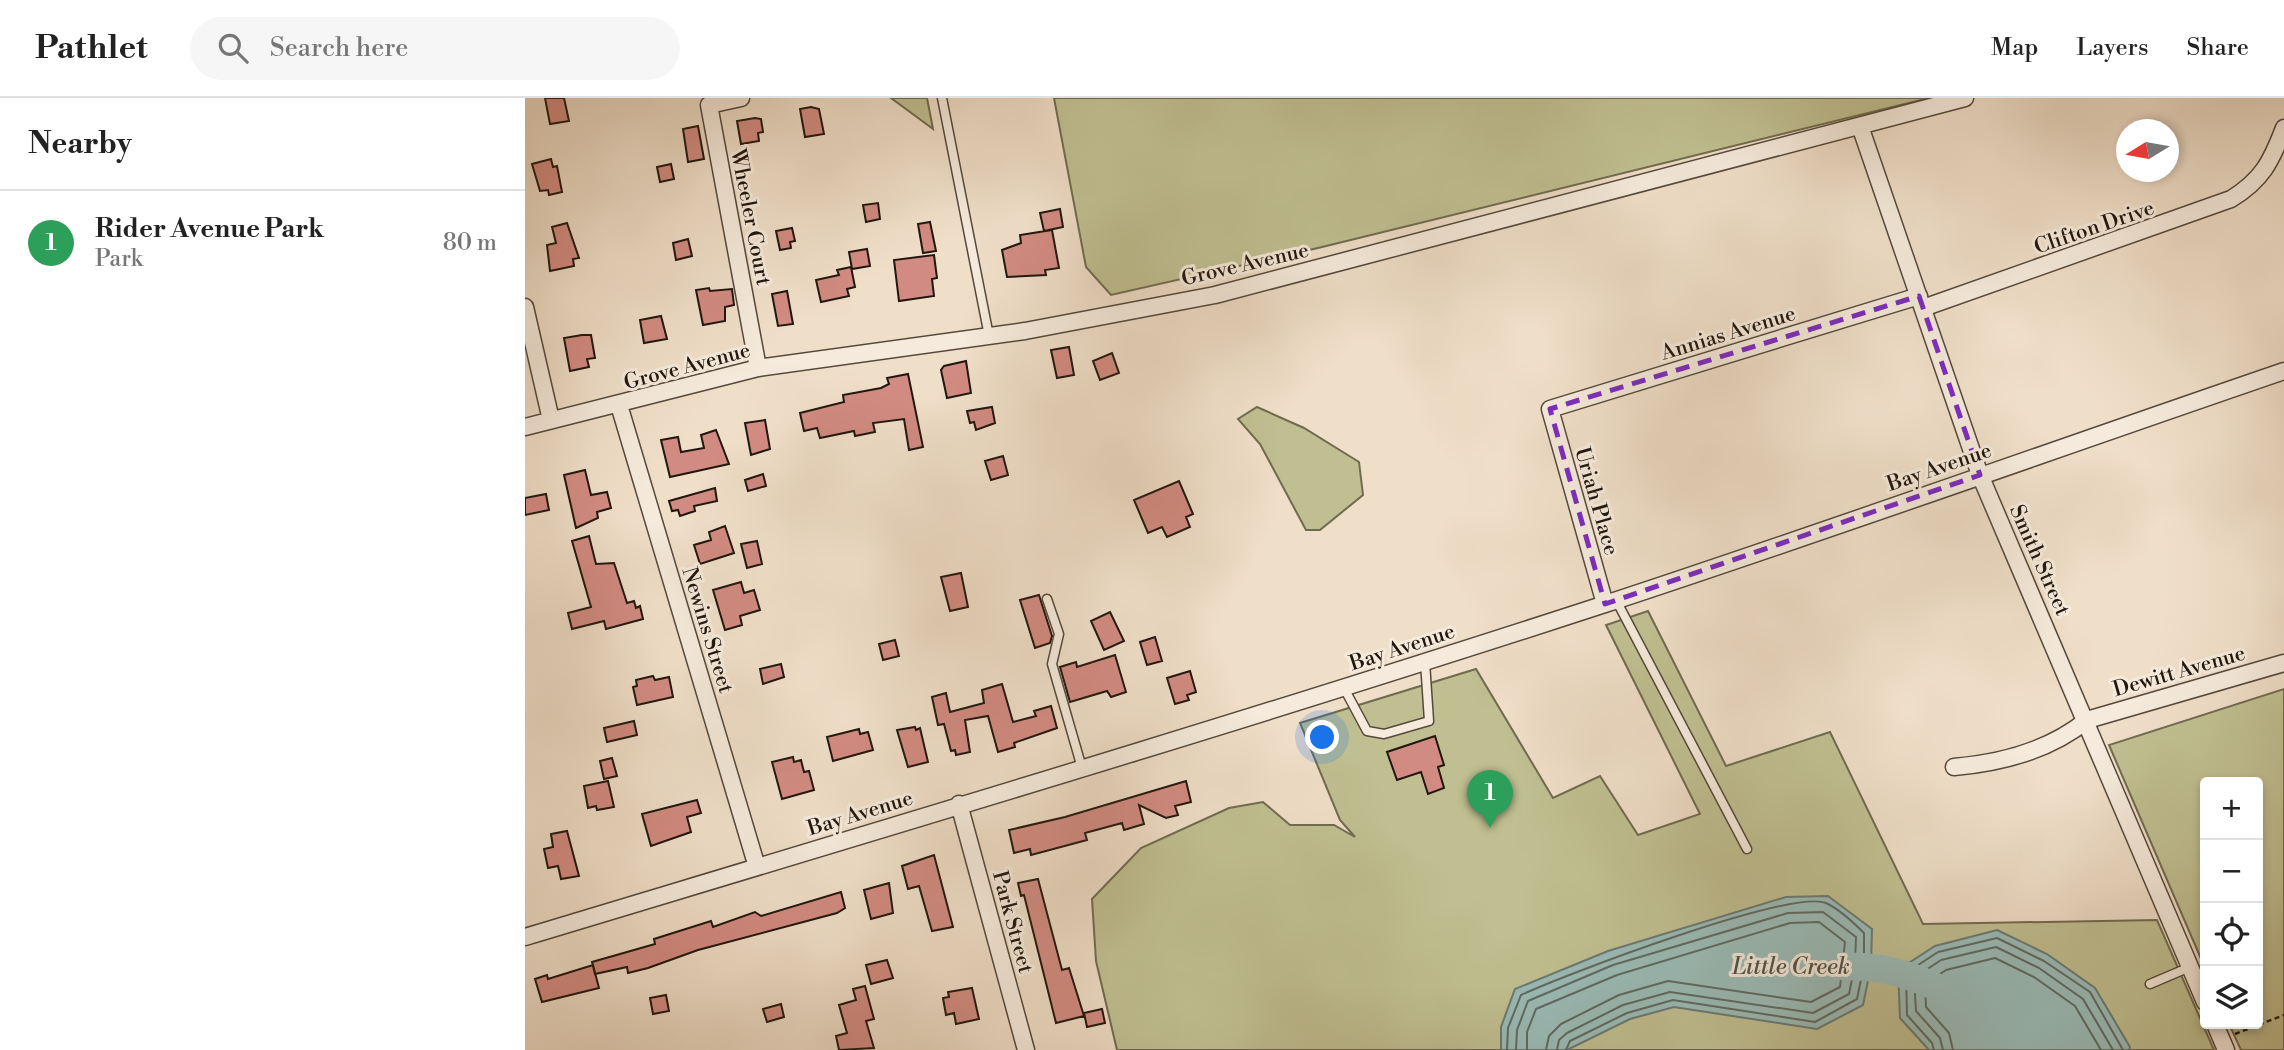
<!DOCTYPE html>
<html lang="en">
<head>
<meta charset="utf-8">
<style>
  body { margin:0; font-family:"Libre Bodoni",serif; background:#f6f6f6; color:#222 }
  .controls { position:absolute; right:21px; bottom:21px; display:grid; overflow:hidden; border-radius:7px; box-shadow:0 4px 10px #0003 }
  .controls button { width:63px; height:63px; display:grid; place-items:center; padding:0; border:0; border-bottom:2px solid #e0e0e0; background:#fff; color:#222; font:35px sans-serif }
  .compass { position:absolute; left:1591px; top:21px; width:63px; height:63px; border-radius:50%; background:#fff; box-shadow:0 4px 10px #0003; rotate:259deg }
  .you { position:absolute; left:798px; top:640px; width:24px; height:24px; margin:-18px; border:5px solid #fff; border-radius:50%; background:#1a73e8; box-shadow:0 0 0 10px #1a73e833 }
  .badge { display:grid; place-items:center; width:46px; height:46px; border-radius:50%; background:#b45309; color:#fff; font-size:23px; font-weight:700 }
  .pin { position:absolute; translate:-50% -58px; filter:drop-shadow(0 2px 4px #0008) }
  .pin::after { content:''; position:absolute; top:37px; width:24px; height:21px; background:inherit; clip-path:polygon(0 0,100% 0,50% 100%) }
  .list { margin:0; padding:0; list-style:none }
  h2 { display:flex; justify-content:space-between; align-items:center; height:91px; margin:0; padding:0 28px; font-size:30px }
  h2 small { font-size:23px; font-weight:400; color:#767676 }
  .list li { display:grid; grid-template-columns:46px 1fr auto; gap:21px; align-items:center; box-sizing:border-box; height:105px; padding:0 28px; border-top:2px solid #e0e0e0 }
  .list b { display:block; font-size:26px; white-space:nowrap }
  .list p { margin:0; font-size:23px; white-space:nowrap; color:#767676 }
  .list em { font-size:23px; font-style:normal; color:#767676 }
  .icon { flex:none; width:38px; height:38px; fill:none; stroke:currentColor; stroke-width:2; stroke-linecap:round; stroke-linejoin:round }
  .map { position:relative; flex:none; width:1759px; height:952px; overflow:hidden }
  header { display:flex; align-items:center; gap:42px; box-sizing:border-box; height:98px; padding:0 35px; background:#fff; border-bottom:2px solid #e0e0e0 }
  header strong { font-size:33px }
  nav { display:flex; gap:38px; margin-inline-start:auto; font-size:24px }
  .search { width:490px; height:63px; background:#f6f6f6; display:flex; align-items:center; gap:18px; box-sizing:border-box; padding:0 24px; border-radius:38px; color:#767676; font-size:26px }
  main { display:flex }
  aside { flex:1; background:#fff }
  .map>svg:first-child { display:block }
  .green { fill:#c0bf91; stroke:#706b50; stroke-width:2 }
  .water { fill:#9abcb8; stroke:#6a7a74; stroke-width:2 }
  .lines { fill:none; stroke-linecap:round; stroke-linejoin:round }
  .shore { stroke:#5e6a63; stroke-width:2 }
  .river { stroke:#9abcb8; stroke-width:28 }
  .building { fill:#d28b82; stroke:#21170e; stroke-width:2 }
  .service-casing { stroke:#54493c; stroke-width:11 }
  .minor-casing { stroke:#54493c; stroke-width:19 }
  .path { stroke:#21170e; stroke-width:2.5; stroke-dasharray:5 3.5; stroke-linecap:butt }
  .service { stroke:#f5eadb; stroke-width:8 }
  .minor { stroke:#f5eadb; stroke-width:16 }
  .marked { fill:none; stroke:#7b2cbf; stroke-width:5; stroke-dasharray:14 9; stroke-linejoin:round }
  .labels { text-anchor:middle; stroke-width:6; stroke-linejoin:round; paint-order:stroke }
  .street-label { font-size:21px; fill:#21170e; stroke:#f5eadb }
  .water-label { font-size:23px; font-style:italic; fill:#4b514a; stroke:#f5eadb }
</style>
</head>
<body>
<header>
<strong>Pathlet</strong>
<div class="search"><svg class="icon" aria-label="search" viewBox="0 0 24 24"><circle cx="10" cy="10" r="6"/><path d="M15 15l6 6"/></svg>Search here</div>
<nav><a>Map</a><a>Layers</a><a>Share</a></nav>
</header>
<main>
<aside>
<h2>Nearby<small></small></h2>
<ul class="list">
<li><span class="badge" style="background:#2e9e5b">1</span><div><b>Rider Avenue Park</b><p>Park</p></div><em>80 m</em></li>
</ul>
</aside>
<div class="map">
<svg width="1759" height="952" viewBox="0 0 1759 952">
  <rect width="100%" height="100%" fill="#efdec8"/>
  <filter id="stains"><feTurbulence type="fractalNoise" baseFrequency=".00286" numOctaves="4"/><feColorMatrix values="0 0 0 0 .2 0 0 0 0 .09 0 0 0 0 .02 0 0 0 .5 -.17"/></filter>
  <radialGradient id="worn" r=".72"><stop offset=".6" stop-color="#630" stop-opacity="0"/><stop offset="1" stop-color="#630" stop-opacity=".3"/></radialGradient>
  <path class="green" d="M366,0H402L408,31Z
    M529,0H1404L793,150L586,197L561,169Z
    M732,309L779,330L834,364L838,397L795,432H781L735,346L713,321Z
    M1123,513L1201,668L1305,634L1398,826L1632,822L1689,952H592L571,863L567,801L616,750L704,710L738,704L765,727H809L830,739L815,722L775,625L951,571L1028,700L1075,678L1113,737L1175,716L1081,527Z
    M1759,591V952H1716L1704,926H1733V684H1680V870L1584,647Z"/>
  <path class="water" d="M1303,798L1347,831L1346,868L1338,907L1292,931L1149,909L1105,921L1042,952H976V929L990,891L1083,853L1261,799Z
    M1472,832L1522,856L1570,890L1605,949L1604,952H1404L1375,920L1373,872L1410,848Z"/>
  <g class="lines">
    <path class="shore" d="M982,952L983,930L996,897C1039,877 1265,791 1301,805C1314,811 1330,826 1339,835V867L1332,901L1290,924L1148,902L1102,915L1045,943L1041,952
      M991,952L992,932L1003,903L1088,867L1263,815L1298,814L1331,839L1330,866L1324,896L1288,915L1145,894L1098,907L1042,935L1034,942L1032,952
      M1002,952V934L1011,911L1092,877L1265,825L1294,824L1320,844L1315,889L1286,904L1143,883L1094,897L1036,926L1024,938L1021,952
      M1409,952L1407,945L1382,917L1381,875L1413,854L1472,840L1519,863L1565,894L1598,952
      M1418,952L1415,940L1391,913L1389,880L1416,862L1471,849L1514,870L1558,901L1588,952
      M1428,952L1424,935L1401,909L1400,886L1421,872L1470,860L1509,879L1550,908L1576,952"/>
    <path class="river" d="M1308,868C1348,868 1370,871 1407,887"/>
  </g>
  <path class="building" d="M20,0H39L44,23L25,26Z
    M286,9L294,11L299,36L280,39L275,11Z
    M230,20L236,21L238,34L233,35L234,43L216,46L212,23Z
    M173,28L179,61L163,64L158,31Z
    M26,61L28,69L32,68L37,94L24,97L23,92L15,93L7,66Z
    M146,66L149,81L135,84L132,69Z
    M353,105L355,121L341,124L338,107Z
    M535,111L538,129L519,133L515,115Z
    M405,124L411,153L398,155L393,126Z
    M42,125L54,160L48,161L49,168L25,173L22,147L31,145L27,129Z
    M267,130L270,143L265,144L266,150L255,152L251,133Z
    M527,132L534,170L520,172L521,177L482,179L477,152L496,145L495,137Z
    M163,141L167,158L151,162L148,145Z
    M342,151L345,168L327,171L324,154Z
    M409,157L412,180L407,181L409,198L374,203L369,162Z
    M326,169L330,189L322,191L324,198L296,204L291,182L314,177L312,172Z
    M184,190L185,193L207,191L209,207L200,209V223L178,227L171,192Z
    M262,193L268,226L253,228L247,196Z
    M136,218L142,241L119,245L115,222Z
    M57,237H66L70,260L62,261L64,269L45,273L39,240Z
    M544,249L549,277L532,280L526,252Z
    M587,255L594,275L575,282L568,263Z
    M441,263L446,295L422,300L416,272L419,268Z
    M383,276L398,349L384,352L379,321L348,325L350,334L330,338L329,333L295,340L292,330L279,333L275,315L319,304L318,297L356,290L364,286L362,280Z
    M467,309L470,325L451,332L449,324L445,325L442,313Z
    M240,322L245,351L226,357L220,325Z
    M191,332L204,366L145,379L136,342L153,339L156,354L179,350L176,337Z
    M478,358L483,377L466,382L460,363Z
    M60,372L66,397L82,394L86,410L72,414L73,420L51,430L39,377Z
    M238,376L241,388L223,393L220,382Z
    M654,383L668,416L661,419L665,429L642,439L637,429L623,435L609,402Z
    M190,390L192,403L169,408L170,413L155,418L153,412L147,413L144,403Z
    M21,396L24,412L0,417V400Z
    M200,428L209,455L175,466L169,447L186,442L184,434Z
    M64,438L71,466L89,465L102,505L109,503L111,510L115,508L118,521L81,531L79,523L47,531L43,515L66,509L47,443Z
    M232,443L237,466L222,470L216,446Z
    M436,475L443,509L425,513L416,479Z
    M216,484L219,495L229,492L235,512L215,518L217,527L200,532L188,492Z
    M514,497L527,538L525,545L510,550L495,502Z
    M585,514L599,543L579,552L566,523Z
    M630,539L637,563L622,567L615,544Z
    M370,542L374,558L358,562L354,546Z
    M590,557L601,594L586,599L582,593L545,604L535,569L551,564L552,569Z
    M256,566L259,579L238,586L235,571Z
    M665,573L671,594L662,597L664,602L650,606L642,580Z
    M128,578L130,582L144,579L148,599L112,607L108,589L112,588L111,582Z
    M477,586L488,624L511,618L509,613L526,608L532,630L489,645L490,649L473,654L463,618L440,622L445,654L431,657L430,652L426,653L419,626L413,627L407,599L421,595L425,614L459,605L457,592Z
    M109,623L112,637L82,644L79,630Z
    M390,629L391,632L395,630L403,664L383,669L372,632Z
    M334,631L335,636L343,634L348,652L308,663L302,639Z
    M910,638L919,667L913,669L919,690L903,696L896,674L872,682L862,654Z
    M268,659L269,664L276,662L279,674L284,673L289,692L257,701L247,664Z
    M87,660L92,678L79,681L75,663Z
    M83,683L89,709L72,712L71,708L63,710L59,688Z
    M661,683L666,704L650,708L653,717L641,720L614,707L619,726L599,732L597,725L560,735L562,742L506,757L505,751L489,755L484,732L540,719Z
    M172,702L176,715L162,719L166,734L126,748L117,716Z
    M42,733L54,778L36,781L33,768L23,770L19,751L28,749L26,736Z
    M409,757L428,829L407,833L394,788L383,791L377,768Z
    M513,781L537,872L544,870L559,918L531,925L499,797L496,798L493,785Z
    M364,785L368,815L346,821L339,792Z
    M316,794L320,810L312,815L173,852L123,870L103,875L102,869L70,876L67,864L130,846L129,841L186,823L188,829L230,814L236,818Z
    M362,862L368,880L346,886L341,867Z
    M68,867L74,890L17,904L10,881L22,877L23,881Z
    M340,888L349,921L341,923L349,950L314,952L311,938L322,935L314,907L331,902L328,891Z
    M447,890L454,921L431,926L429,915L421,917L418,900L424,899L423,894Z
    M141,897L144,913L128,916L125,900Z
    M256,906L259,919L242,924L238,911Z
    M577,911L580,925L562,929L559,915Z"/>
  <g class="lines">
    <defs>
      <path id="service" d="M417,0L464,238
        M522,501L534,536L527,566L557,670
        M1091,502L1222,751
        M819,590L842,633L859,636L904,623L900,564
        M1625,886L1665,869"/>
      <path id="minor" d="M216,0L184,7L233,270
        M1335,28L1455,377L1680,904
        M0,209L26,322
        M1398,210L1706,101C1737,82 1746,64 1759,30
        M94,307L232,769
        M0,329L233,270L500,233L690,197L1440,0
        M1080,506L1025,311L1394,198
        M1429,669C1476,665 1525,652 1562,622L1759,565
        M434,706L501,952
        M0,839C358,731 718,624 1074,508C1303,433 1531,351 1759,273
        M1690,926L1701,952"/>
    </defs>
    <use href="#service" class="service-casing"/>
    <use href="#minor" class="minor-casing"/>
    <path class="path" d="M1710,936L1759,917"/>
    <use href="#service" class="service"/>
    <use href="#minor" class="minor"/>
  </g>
  <path class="marked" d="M1394,198L1455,377L1080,506L1025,311Z"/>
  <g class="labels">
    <g class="street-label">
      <text transform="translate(226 119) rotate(79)" y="7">Wheeler Court</text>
      <text transform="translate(1569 129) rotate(-19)" y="7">Clifton Drive</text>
      <text transform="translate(720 166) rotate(-13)" y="7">Grove Avenue</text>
      <text transform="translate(1203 235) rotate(-17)" y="7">Annias Avenue</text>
      <text transform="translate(162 268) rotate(-15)" y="7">Grove Avenue</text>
      <text transform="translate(1414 369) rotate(-19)" y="7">Bay Avenue</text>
      <text transform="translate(1072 403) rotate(74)" y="7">Uriah Place</text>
      <text transform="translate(1515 462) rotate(66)" y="7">Smith Street</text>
      <text transform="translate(183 532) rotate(73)" y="7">Newins Street</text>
      <text transform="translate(877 549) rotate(-18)" y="7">Bay Avenue</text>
      <text transform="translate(1654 573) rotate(-16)" y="7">Dewitt Avenue</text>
      <text transform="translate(335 715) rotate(-17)" y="7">Bay Avenue</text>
      <text transform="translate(488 824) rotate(75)" y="7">Park Street</text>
    </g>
    <g class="water-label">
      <text x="1266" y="876">Little Creek</text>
    </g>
  </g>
  <rect width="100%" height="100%" filter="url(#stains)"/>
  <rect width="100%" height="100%" fill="url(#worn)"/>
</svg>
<div class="controls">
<button>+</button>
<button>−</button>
<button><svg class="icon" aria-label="locate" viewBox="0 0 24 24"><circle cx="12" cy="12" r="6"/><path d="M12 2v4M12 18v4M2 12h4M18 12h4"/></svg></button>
<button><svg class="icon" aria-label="layers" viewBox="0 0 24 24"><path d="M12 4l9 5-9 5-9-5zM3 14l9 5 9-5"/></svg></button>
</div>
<svg class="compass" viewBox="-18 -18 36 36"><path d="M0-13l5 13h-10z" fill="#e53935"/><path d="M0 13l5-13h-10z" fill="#767676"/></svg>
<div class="you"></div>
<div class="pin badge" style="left:965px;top:730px;background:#2e9e5b">1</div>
</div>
</main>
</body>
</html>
